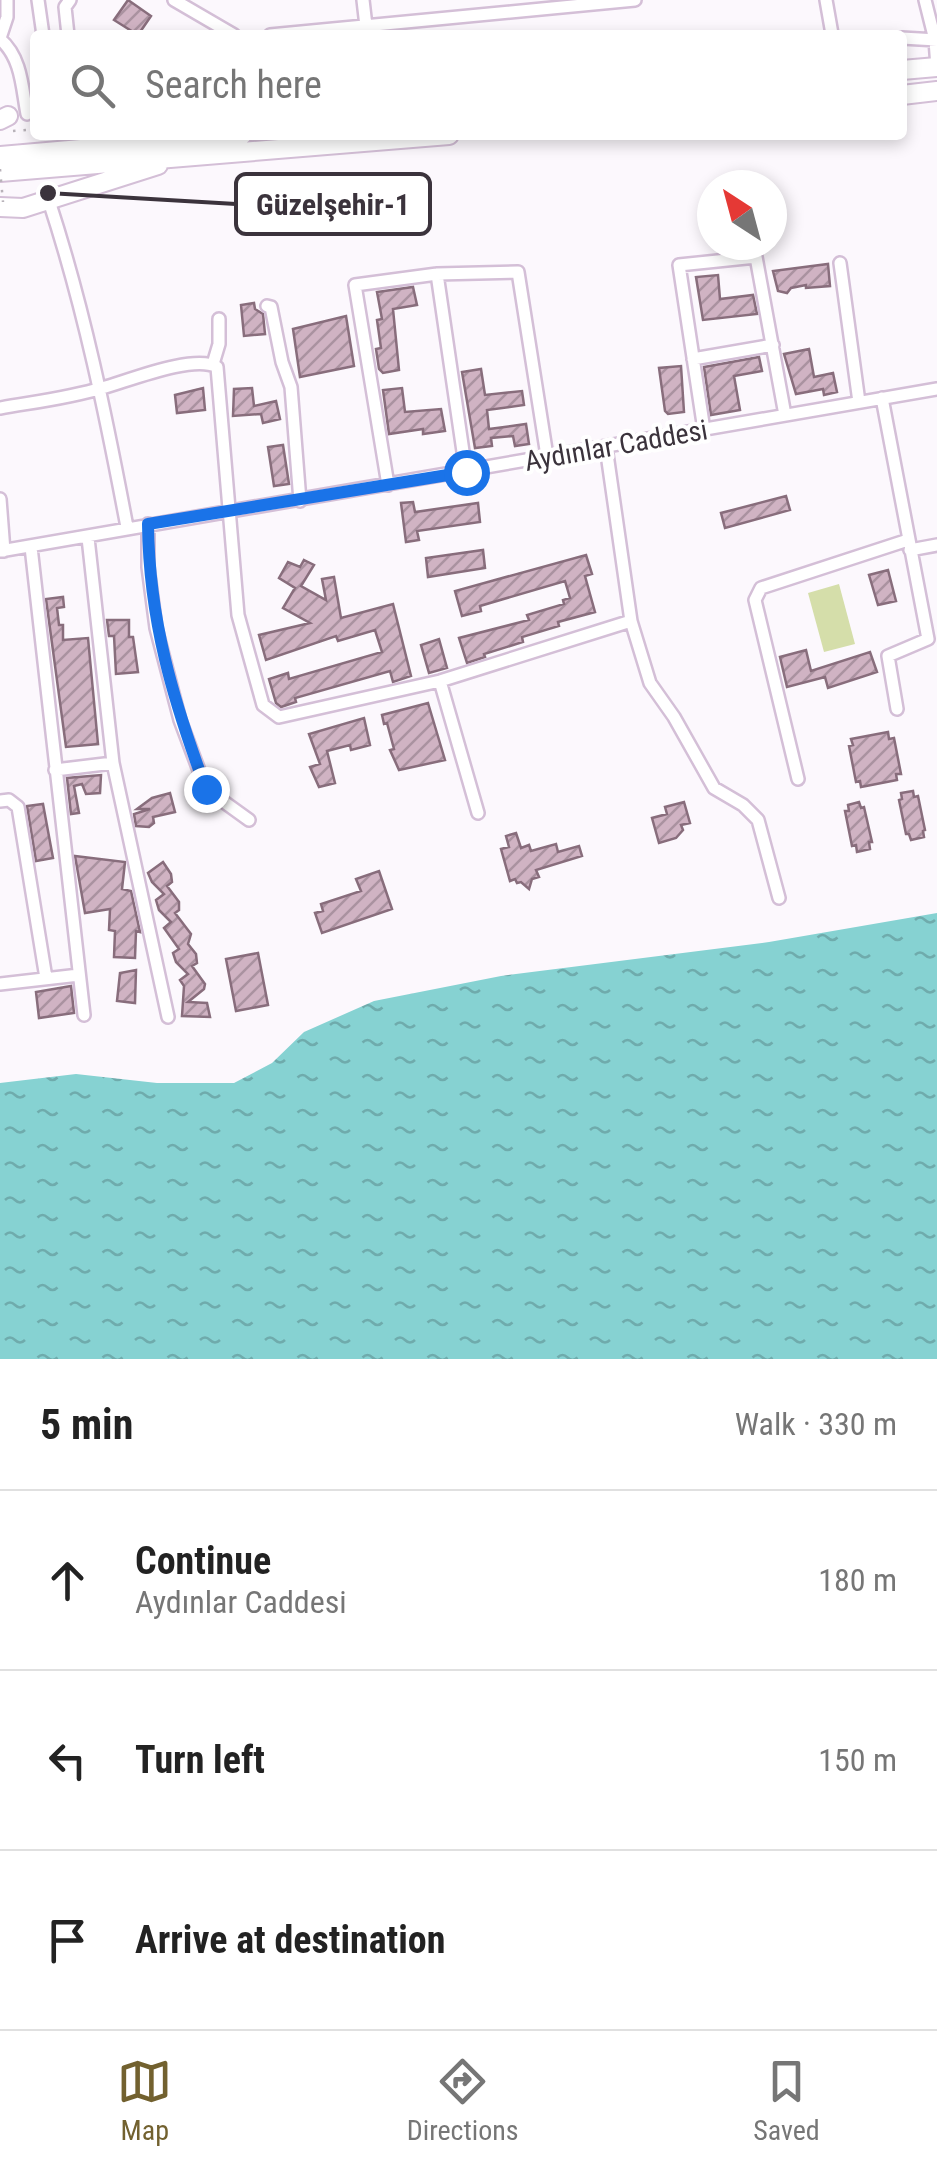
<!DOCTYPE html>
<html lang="en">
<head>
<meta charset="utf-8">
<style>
  body { margin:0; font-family:"Roboto Condensed",sans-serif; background:#f2f2f2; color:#222 }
  .compass { position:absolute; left:697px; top:170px; width:90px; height:90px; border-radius:50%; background:#fff; box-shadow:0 5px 15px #0003; rotate:324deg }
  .stop { position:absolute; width:30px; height:30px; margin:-22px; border:8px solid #1a73e8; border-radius:50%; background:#fff }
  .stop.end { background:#1a73e8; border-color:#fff; box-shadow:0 2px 10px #0008 }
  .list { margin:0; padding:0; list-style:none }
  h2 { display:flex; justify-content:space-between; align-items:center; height:130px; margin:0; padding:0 40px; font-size:42px }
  h2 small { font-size:32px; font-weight:400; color:#767676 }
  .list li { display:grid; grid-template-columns:65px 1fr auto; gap:30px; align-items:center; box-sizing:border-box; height:180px; padding:0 40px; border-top:2px solid #e0e0e0 }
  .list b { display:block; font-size:38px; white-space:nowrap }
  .list p { margin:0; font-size:32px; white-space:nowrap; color:#767676 }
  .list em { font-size:32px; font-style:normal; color:#767676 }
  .icon { flex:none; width:55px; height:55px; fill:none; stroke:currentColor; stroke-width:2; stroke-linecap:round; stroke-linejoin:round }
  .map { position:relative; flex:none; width:937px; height:1359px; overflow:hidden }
  .search { position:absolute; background:#fff; box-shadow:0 5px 15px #0003; left:30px; right:30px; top:30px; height:110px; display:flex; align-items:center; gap:25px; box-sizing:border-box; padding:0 35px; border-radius:10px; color:#767676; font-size:38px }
  .sheet { height:670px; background:#fff }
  nav { display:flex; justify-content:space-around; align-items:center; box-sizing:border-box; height:140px; border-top:2px solid #e0e0e0; background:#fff; font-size:28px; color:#767676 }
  nav a { display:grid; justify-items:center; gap:5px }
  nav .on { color:#72612f }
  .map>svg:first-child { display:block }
  .green { fill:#d5deaa }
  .water { fill:url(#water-ripples) }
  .building { fill:url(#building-hatch); stroke:#886d7c; stroke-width:2.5 }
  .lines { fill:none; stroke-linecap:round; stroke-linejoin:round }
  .minor-casing { stroke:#d4bfd7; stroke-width:16 }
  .highway-casing { stroke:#d4bfd7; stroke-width:22 }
  .path { stroke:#b8b2b9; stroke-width:2.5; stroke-dasharray:2.5 8; stroke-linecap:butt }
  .minor { stroke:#fff; stroke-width:11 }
  .highway { stroke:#fff; stroke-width:18 }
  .path-bridge { stroke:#b8b2b9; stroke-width:2.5; stroke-dasharray:2.5 8; stroke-linecap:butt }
  .route { stroke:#1a73e8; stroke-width:12 }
  .labels { text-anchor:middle; stroke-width:8; stroke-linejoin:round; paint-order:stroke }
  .street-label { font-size:28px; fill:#3b333c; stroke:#fff }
  .leader { fill:none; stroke:#3b333c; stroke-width:4 }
  .callout-dot { fill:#3b333c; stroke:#fff; stroke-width:4 }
  .callout { fill:#fff; stroke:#3b333c; stroke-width:4 }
  .callout-label { font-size:30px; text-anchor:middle; font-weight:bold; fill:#3b333c }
</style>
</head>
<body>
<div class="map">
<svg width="937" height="1359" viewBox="0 0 937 1359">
  <defs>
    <pattern id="water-ripples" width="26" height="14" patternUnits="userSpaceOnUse" patternTransform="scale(2.5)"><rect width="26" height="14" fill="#86d2d2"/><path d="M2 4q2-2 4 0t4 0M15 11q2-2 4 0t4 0" fill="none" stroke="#6fabac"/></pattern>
    <pattern id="building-hatch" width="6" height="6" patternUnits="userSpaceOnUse" patternTransform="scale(2.5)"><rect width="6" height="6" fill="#d0b3c3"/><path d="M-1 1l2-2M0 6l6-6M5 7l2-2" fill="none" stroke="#aa92a0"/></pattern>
  </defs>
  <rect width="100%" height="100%" fill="#fcf8fd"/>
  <path class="green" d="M839,584L855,644L824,652L808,593Z"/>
  <path class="water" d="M937,913V1359H0V1083L76,1074L157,1083H234L272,1063L304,1032L374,1001L501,976L769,942Z"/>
  <path class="building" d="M128,0L151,16L138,35L114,20Z
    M828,264L830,286L806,288V285L791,288L787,293L778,291L773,271Z
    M718,275L720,299L753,295L757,314L703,320L696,277Z
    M413,287L417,305L393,309L399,370L383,373L379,369L376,349L381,348L377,320L382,319L377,292Z
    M254,303L255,309L263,314L265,334L244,336L241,305Z
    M346,316L354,366L300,377L293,329Z
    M809,349L814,377L833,373L837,392L824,395L823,389L796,394L784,354Z
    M759,357L762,371L734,376L740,410L711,415L704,367Z
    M681,366L684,412L668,414L665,411L659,368Z
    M481,369L485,395L522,391L524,405L487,410L489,429L526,424L529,444L515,446L513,436L491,438L492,446L475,448L462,372Z
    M203,388L205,410L177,413L175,395Z
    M252,388L254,406L276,401L280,419L263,423L261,414L233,416L234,389Z
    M402,388L405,412L441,409L445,431L423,434V429L389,434L383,390Z
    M283,445L289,484L274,486L268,447Z
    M786,496L790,510L725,528L721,513Z
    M413,502L415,512L478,503L480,522L417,531L419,540L406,542L401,503Z
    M483,550L485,568L428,577L426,558Z
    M586,555L592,574L585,576L595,612L558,622L559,626L522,637L523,642L484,654L485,657L467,663L459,638L529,620L527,615L564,604L563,600L570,598L565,581L480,606L481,611L462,616L455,591Z
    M304,560L314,565L301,586L326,600L322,579L334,577L341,618L393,604L411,676L393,682L390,671L295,698L296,702L281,707L276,703L269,679L288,673L289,679L382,652L375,630L338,641L336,636L266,660L259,635L310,623L283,608L295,588L279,578L288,562L300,567Z
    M888,570L896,601L878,605L869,575Z
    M63,597L64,607L57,608L59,625H63V640L88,638L98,744L66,747L46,599Z
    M107,620H129V637H133L138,672L116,674L114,636H109Z
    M439,639L447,668L429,673L421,645Z
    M806,650L811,671L870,652L877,672L828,688L825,677L787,687L780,657Z
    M428,703L445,760L399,770L390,750L394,749L387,723L384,724L382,715Z
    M364,718L370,745L351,750L350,745L327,751L335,783L319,787L310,767L320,764L309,734Z
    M888,732L889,739L894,738L901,774H896L897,780L861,787L860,781L856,782L849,746L853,745L851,739Z
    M101,775L100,793L86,794L82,784L74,786L79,813L71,814L67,778Z
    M913,791L914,797L918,796L925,830L923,831L924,837L911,840L909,834H906L899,800L902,799L901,793Z
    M170,793L175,812L153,817L154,823L149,827L136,826L134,814L150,809H137L152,798Z
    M684,802L690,823L681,825L683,830L676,838L659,843L652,818L667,814L665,807Z
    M859,802L861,808L864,807L872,842H869L870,849L857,852L856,845L852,846L845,811H849L848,805Z
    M43,804L53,858L36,861L27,806Z
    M516,833L521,848L529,845L531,851L556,844L558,852L579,846L582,856L536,870L539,877L532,879L529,889L521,882L517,883L515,879L510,881L501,849L509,847L506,836Z
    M75,856L125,862L122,889L131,891L140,932L136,931L135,958L114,957L115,931L109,930L110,909L85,913Z
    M163,862L171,874L172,882L167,886L179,902V910L175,913L191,934L188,944L196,954L197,963L192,966L205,984L204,989L188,1002L207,1003L210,1017L182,1016L184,986L180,980L188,974L176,962L173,953L179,949L164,928L171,922L159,910L156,900L164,894L152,882L148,873Z
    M379,871L392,909L322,933L315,913L323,911L321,904L361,891L356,879Z
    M258,953L268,1005L236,1011L226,959Z
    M136,970L135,1003L117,1001L120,973Z
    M71,986L74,1013L39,1018L36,992Z"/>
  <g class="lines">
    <defs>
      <path id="minor" d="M38,0L43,35
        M174,0L234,35
        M363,0L366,26
        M826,0L832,34
        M925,0L935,40L937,67
        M68,35L65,7L70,0
        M270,35L635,0
        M0,38L7,17V0
        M902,38L937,40
        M0,39C22,58 22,88 27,114
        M49,201C84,308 106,416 127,527
        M840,263L859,402
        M437,274L466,472
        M267,306L271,307L282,362L291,387L300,501
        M693,359L773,345
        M213,364L219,344V319
        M882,398L928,639L888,656L897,709
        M0,408C34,402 69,398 102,388C128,381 193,354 217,367L238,615L263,705L279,717L440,681L631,621
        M704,430L679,265L756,257L785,415
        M606,447L631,621L650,683L674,717L714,788L743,805L758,820L779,898
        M388,485L355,285L437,274L518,272L547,456
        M0,499L4,551
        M148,524V567L156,628L180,720L206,789L249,820
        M88,538L113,763
        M31,547L84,1015
        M910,550L937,545
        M0,551L937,389
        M440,681L478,813
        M55,770L113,763L168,1017
        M798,779L755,600L761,588L908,540
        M0,801L9,800L18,807L46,978
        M0,984L79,975"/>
      <path id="highway" d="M902,70L937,67
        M902,95L937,91
        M0,120L8,116
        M0,156L242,135
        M0,172L449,135
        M0,207L23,208L158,165"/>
    </defs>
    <use href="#minor" class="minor-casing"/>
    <use href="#highway" class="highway-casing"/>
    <path class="path" d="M13,131L26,130V126"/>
    <use href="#minor" class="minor"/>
    <use href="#highway" class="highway"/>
    <path class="path-bridge" d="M0,169L3,202"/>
  </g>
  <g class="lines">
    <path class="route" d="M206,789C173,700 149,620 148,524L466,472"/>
  </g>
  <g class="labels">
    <g class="street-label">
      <text transform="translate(616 445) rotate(-10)" y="10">Aydınlar Caddesi</text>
    </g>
  </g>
  <path class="leader" d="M48 193L236 204"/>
  <circle class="callout-dot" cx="48" cy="193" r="10"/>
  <rect class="callout" x="236" y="174" width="194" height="60" rx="10"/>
  <g class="callout-label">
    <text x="333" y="215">Güzelşehir-1</text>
  </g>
</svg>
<svg class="compass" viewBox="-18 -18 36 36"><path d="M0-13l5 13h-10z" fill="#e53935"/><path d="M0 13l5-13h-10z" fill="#767676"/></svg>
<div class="stop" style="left:466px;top:472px"></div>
<div class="stop end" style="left:206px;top:789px"></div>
<div class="search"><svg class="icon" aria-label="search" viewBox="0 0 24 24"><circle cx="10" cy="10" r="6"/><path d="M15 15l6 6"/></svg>Search here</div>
</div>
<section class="sheet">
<h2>5 min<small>Walk · 330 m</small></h2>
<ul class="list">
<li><svg class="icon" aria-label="ahead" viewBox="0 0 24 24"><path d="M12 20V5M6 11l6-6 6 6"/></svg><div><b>Continue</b><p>Aydınlar Caddesi</p></div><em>180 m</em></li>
<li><svg class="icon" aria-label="left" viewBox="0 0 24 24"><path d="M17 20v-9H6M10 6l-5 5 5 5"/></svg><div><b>Turn left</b></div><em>150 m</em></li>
<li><svg class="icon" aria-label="arrive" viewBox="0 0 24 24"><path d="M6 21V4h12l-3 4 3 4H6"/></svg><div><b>Arrive at destination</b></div></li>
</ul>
</section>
<nav>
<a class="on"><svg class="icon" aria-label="map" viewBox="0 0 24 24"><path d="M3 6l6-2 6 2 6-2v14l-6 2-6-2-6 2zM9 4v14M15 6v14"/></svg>Map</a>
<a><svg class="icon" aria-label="directions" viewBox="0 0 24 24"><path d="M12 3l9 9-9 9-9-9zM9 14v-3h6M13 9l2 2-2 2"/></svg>Directions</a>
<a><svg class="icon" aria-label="saved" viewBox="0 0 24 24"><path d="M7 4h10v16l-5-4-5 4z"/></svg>Saved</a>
</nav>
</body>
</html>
